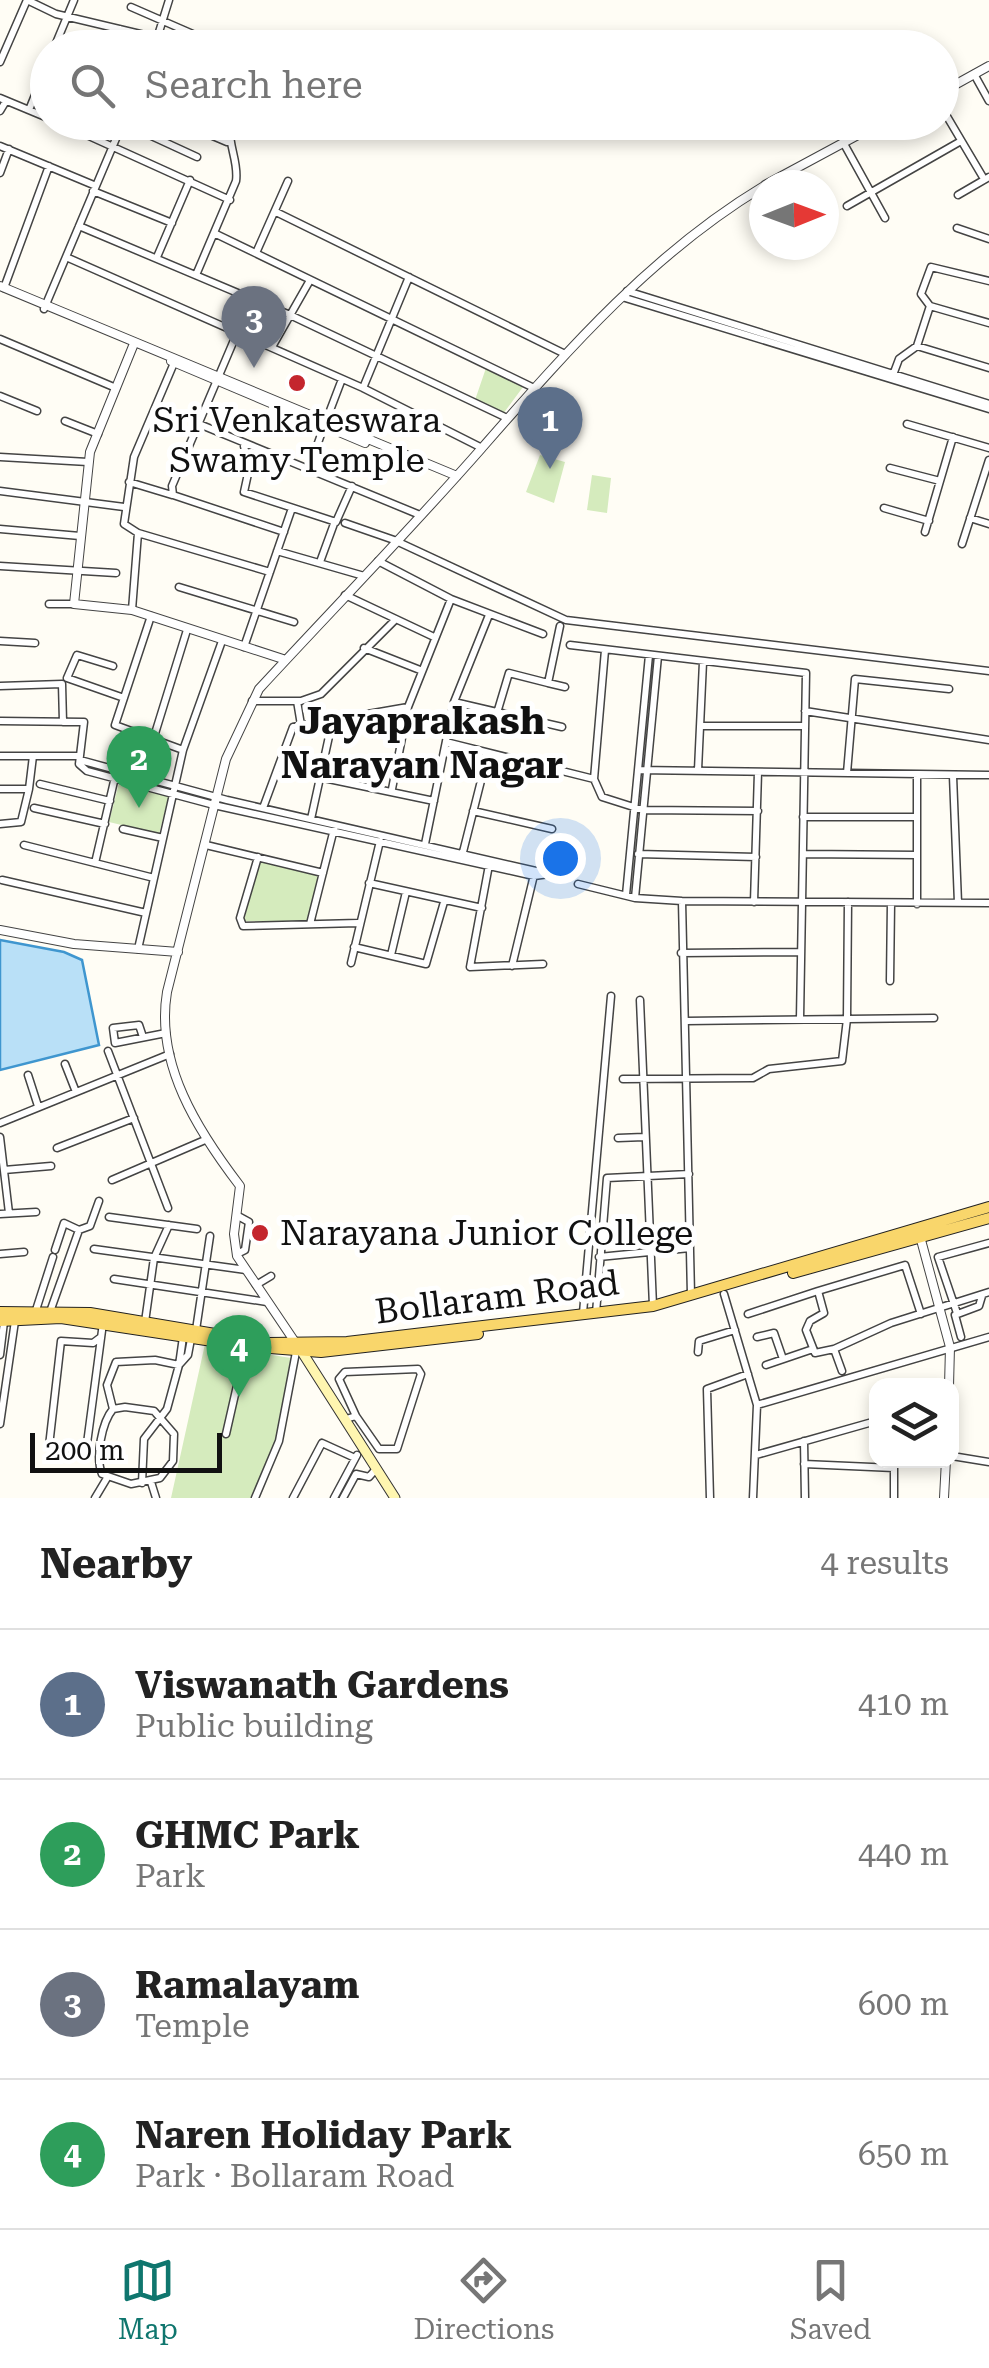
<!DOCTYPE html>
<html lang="en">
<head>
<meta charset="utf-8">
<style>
  body { margin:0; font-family:"Roboto Serif",serif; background:#f2f2f2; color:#222 }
  .controls { position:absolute; right:30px; bottom:30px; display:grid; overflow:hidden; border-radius:20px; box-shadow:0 5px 15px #0003 }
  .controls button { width:90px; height:90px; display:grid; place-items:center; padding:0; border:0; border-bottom:2px solid #e0e0e0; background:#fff; color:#222; font:50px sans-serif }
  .compass { position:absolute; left:749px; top:170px; width:90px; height:90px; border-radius:50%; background:#fff; box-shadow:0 5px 15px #0003; rotate:89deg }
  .scale { position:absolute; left:30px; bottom:25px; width:192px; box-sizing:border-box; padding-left:10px; border:5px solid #111; border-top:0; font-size:28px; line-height:35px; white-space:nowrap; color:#111; -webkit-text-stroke:8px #fff; paint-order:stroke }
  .you { position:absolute; left:560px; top:858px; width:35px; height:35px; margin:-25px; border:8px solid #fff; border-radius:50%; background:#1a73e8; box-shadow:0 0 0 15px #1a73e833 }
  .badge { display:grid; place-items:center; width:65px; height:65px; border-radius:50%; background:#0f766e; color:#fff; font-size:32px; font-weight:700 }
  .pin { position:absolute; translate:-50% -82px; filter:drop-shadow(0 2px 5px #0008) }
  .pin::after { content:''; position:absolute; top:52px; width:35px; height:30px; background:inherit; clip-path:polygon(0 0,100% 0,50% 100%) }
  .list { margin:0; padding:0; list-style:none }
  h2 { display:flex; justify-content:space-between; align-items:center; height:130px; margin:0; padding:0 40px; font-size:42px }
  h2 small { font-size:32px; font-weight:400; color:#767676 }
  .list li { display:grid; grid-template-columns:65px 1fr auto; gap:30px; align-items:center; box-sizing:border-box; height:150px; padding:0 40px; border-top:2px solid #e0e0e0 }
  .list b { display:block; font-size:38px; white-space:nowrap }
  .list p { margin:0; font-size:32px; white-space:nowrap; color:#767676 }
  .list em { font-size:32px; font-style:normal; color:#767676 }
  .icon { flex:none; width:55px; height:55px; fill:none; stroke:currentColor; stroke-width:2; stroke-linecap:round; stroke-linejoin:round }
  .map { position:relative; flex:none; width:989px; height:1498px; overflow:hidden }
  .search { position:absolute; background:#fff; box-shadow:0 5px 15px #0003; left:30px; right:30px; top:30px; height:110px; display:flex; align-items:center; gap:25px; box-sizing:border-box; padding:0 35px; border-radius:55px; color:#767676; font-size:38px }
  .sheet { height:730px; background:#fff }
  nav { display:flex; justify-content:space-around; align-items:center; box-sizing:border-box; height:140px; border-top:2px solid #e0e0e0; background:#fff; font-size:28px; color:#767676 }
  nav a { display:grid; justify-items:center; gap:5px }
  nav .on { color:#0f766e }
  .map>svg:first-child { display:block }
  .green { fill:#d5ebbd }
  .water { fill:#b9e0f7; stroke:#3f96cf; stroke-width:2.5 }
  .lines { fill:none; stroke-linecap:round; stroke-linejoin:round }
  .minor-casing { stroke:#444; stroke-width:9 }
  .tertiary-casing { stroke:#444; stroke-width:10 }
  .secondary-casing { stroke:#333; stroke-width:11 }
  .primary-casing { stroke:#222; stroke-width:12 }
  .minor { stroke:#fff; stroke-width:6 }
  .tertiary { stroke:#fff; stroke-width:8 }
  .secondary { stroke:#fff6b0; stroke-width:9 }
  .primary { stroke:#f9d66b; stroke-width:10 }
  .poi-dot { fill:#c4262e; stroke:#fff; stroke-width:4 }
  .labels { text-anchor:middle; stroke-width:10; stroke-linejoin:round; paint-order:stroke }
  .poi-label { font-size:35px; fill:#111; stroke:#fff }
  .street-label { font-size:35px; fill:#111; stroke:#fff }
  .neighbourhood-label { font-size:38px; font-weight:bold; fill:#111; stroke:#fff }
</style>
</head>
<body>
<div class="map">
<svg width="989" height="1498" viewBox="0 0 989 1498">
  <rect width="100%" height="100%" fill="#fffdf5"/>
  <path class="green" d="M486,368L523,387L503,414L474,403Z
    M540,455L565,462L554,503L526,492Z
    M592,475L611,478L607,513L587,510Z
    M119,783L169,795L159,834L109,822Z
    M259,860L318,876L307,922L244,921Z
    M205,1344L291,1358L277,1436L252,1498H171Z"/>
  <path class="water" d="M0,940L64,952L82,960L99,1045L0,1070Z"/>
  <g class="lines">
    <defs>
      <path id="minor" d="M131,7L225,48
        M96,42L110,48
        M155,42L169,48
        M54,48L74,0
        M115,48L120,29
        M154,48L169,0
        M0,62L27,0L56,14L157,38
        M974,74L989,101
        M0,98L48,118
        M942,108L984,179
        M29,110L48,63
        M0,111L6,101
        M58,122L230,200
        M121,122L197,157
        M180,122L227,142
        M80,132L84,122
        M843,142L885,218
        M0,146L96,186
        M0,173L9,149
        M93,191L172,223
        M958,195L989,177
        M847,206L961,141
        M276,212L563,353
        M79,226L290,315L507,418
        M957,228L989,239
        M216,234L534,388
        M256,253L288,181
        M66,257L363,388L482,448
        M157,257L190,180
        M196,275L236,181C239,161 227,144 230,122
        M4,288L49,166
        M627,291L989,404
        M622,297L989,409
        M930,306L921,294L931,267L989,281
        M44,309L123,122
        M237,333L172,486L173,495L284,532
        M0,339L116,388
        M917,346L989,368
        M272,347L309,282
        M174,363L134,457L124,524L138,533L270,572
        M893,375L899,359L917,346L930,306L989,323
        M363,388L409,277
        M0,396L37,411
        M65,421L98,434
        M326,421L342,379
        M199,424L420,515
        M907,424L989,448
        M244,446L249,469L244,492L336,522L352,486
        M0,457L88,462
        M309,468L324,426
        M890,468L940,481
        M129,482L172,495
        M0,491L124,507
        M884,508L929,521
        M970,518L989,524
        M345,523L394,540L566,620L989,671
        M0,529L80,536
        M925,532L953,437
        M962,544L989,460
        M277,551L364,576
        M378,561L451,599L543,634
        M320,562L335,521
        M0,566L116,573
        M179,587L294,622
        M345,595L434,637
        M49,604H74
        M132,610L138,533
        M151,616L115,725L183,750
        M0,641L35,643
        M570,645L806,673L800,1019
        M244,647L292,508
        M364,648L420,670
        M605,650L594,779L602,797L643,810L758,811
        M113,666L77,655L67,678L124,698
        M548,683L565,687
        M0,686L62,684L63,722
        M252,701H301L321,694L395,620
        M297,701L301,725
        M454,702L562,727
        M805,711L989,740
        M497,713L509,673L548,683L560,626
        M0,721L84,722L79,764L87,771L214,805L534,876L549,874
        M700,726H804
        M153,740L187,630
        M446,742L594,779
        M0,756H80
        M80,760L227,800L549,874
        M638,770L989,775
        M698,770L703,662
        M847,773L855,679L949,689
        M953,776L958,903
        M319,777L434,801
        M40,784L110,801
        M0,789H29L21,822L0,824
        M29,789L33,756
        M392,789L408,707L451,599
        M34,808L105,824
        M263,808L293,727L408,707
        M473,811L552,829
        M803,817H917
        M311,819L333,718
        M123,829L163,838
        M425,844L454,702L489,615
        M24,845L154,878
        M206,845L323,873
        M463,852L488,753
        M638,854L756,857
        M803,854L917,855
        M258,857L240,918L243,926L358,923
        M95,863L115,777
        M489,865L470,967L543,964
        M2,880L146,913
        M369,883L482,908
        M578,884L635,898L682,901L989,903
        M626,895L649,655
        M635,898L658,656
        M682,901L691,1295
        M754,902L758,772
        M917,904V776
        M310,924L334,829
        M354,947L426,964L444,902
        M138,949L183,750L222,641
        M681,953L801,952
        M391,955L406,892
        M351,963L380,841
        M512,966L534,875
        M890,981L891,903
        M640,1000L653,1306
        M686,1021L934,1018
        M143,1037L139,1025L113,1028L115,1043L166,1033
        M108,1051L168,1208
        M65,1064L76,1092
        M28,1075L38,1106
        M623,1079L753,1078L769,1069L842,1061L847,1019L848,902
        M0,1123L170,1054
        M0,1137L9,1213
        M618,1138L644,1137
        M57,1148L134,1118
        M4,1170L51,1166
        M112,1180L205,1140
        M0,1214L36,1212
        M109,1217L197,1229
        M94,1249L246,1270
        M55,1250L64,1223L79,1230
        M0,1254L24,1252
        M237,1254L245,1250L249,1222L238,1216
        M599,1257L690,1248
        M114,1279L267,1302
        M256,1285L271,1276
        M724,1294L757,1405L753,1498
        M51,1309L79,1230L90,1226L99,1201
        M36,1310L53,1257
        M583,1313L611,996
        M596,1313L607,1178L689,1174
        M957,1313L938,1257L989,1243
        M748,1314L818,1291
        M145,1322L154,1258L169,1225
        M196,1330L210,1236
        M101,1337L93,1343L61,1341L49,1446L86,1451L103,1323
        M183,1337L179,1365L188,1355L191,1339
        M757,1337L774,1333L783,1359
        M961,1337L955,1315L979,1306L982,1296
        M834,1349L891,1323L989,1292
        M698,1352L699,1341L735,1330
        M0,1355L4,1322
        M766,1365L813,1349
        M842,1371L834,1349L815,1353L806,1330L810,1321L824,1313L818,1291L905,1265L921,1314
        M757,1405L989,1337
        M125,1407L154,1411L174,1434L173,1461L160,1478L131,1484L102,1474C95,1457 102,1422 113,1409Z
        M113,1409L107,1385L116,1362L155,1360L179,1365L167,1409L144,1439L142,1483
        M346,1419L356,1416L379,1449H397L421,1374L418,1369L345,1372L339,1379L356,1416
        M0,1424L15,1321
        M226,1434L246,1346
        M804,1441L805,1498
        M756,1455L876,1421
        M952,1456L989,1462
        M804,1464L894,1468
        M151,1482L156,1498
        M95,1498L107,1478
        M255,1498L279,1441L296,1352
        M293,1498L322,1443L355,1458
        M334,1498L357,1455
        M343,1498L356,1474L369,1477L376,1469
        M710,1498L707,1389L748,1374
        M894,1498V1460"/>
      <path id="tertiary" d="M942,92L989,66
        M765,185L882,122
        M0,286L457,476
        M133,346L90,452L74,604L132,610L286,660
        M171,361L365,443
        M0,930L74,944L178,952
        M921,1240L950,1347L949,1386
        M297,1345L237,1256L234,1234L240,1186C198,1131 155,1064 167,992L226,759L259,689C333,609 409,531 481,449C567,351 651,254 764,186
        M944,1498L946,1460"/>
      <path id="secondary" d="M302,1352L395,1498"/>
      <path id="primary" d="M793,1273L989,1218
        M0,1312L90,1313L269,1343L347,1342L653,1306L989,1207
        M0,1321L61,1318L219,1342
        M246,1346L321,1352L478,1334"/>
    </defs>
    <use href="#minor" class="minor-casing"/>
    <use href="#tertiary" class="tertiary-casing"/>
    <use href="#secondary" class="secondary-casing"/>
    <use href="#primary" class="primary-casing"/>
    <use href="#minor" class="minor"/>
    <use href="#tertiary" class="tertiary"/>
    <use href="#secondary" class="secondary"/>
    <use href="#primary" class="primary"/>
  </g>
  <g class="poi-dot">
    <circle cx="297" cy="383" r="10"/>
    <circle cx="260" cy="1233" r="10"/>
  </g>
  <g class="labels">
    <g class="poi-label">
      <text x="297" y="432">Sri Venkateswara<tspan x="297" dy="40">Swamy Temple</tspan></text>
      <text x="280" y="1245" text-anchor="start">Narayana Junior College</text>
    </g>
    <g class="street-label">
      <text transform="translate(497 1297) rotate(-7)" y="12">Bollaram Road</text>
    </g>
    <g class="neighbourhood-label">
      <text x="422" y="734">Jayaprakash<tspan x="422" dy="44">Narayan Nagar</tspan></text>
    </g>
  </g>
</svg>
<div class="controls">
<button><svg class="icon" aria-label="layers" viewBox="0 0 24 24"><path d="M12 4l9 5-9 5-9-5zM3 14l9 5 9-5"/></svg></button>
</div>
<svg class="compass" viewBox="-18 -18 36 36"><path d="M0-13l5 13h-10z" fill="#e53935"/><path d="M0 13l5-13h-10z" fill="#767676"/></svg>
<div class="scale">200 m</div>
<div class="you"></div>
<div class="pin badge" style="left:550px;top:469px;background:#5c6f8a">1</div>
<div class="pin badge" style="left:139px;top:808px;background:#2e9e5b">2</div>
<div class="pin badge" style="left:254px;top:368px;background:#6b7280">3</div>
<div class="pin badge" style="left:239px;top:1397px;background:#2e9e5b">4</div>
<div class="search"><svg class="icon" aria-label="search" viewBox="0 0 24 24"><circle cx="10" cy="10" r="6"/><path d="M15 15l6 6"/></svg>Search here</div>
</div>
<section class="sheet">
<h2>Nearby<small>4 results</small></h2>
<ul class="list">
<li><span class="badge" style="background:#5c6f8a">1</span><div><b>Viswanath Gardens</b><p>Public building</p></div><em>410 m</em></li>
<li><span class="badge" style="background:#2e9e5b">2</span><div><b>GHMC Park</b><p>Park</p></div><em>440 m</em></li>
<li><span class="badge" style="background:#6b7280">3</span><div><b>Ramalayam</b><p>Temple</p></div><em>600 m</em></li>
<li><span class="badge" style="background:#2e9e5b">4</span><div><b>Naren Holiday Park</b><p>Park · Bollaram Road</p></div><em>650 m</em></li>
</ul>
</section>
<nav>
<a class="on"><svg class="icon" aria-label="map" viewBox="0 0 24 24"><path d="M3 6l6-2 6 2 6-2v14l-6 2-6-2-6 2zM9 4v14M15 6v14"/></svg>Map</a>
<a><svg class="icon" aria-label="directions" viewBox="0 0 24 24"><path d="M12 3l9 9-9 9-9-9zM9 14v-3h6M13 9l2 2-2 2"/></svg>Directions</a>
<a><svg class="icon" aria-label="saved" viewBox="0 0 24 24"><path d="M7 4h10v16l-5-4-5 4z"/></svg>Saved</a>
</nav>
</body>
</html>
